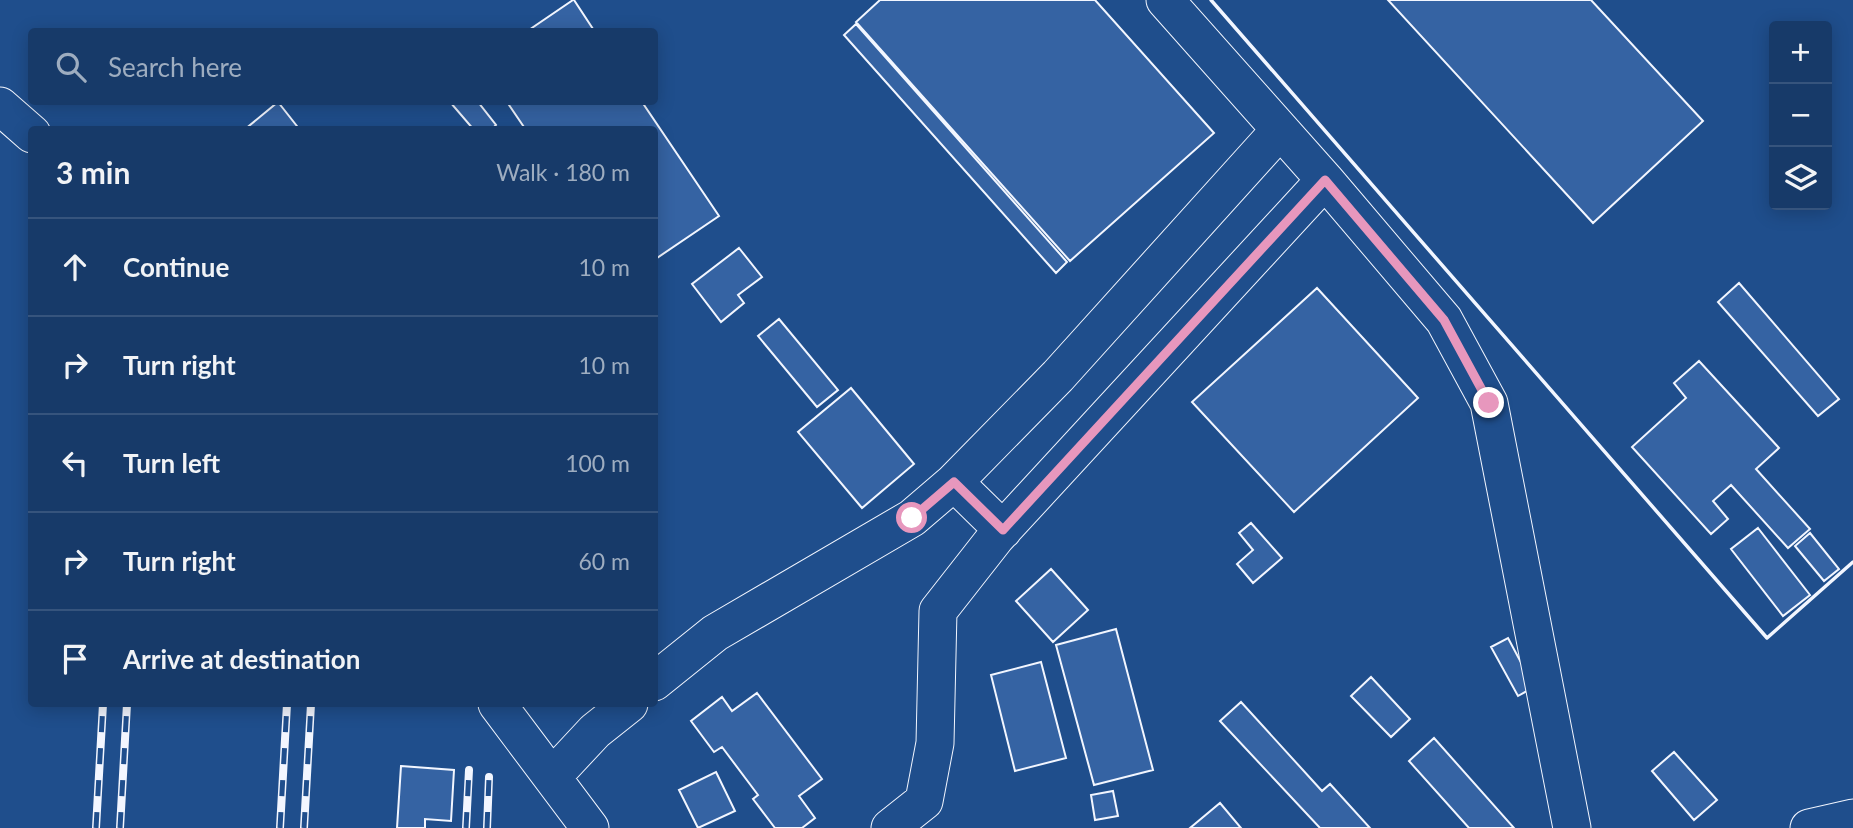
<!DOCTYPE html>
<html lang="en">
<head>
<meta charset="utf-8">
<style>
  body { margin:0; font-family:Lato,sans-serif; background:#244571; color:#f1f3f6 }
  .controls { position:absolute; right:21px; top:21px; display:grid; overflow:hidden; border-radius:7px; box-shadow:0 4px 18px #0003 }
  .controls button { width:63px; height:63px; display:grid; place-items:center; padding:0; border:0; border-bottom:2px solid #36547d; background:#173a69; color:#f1f3f6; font:35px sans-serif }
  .stop { position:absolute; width:21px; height:21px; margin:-16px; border:5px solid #e797bd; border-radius:50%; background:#fff }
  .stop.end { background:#e797bd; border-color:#fff; box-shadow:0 2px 7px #0008 }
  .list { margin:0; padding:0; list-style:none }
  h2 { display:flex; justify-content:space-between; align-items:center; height:91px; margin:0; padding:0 28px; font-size:30px }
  h2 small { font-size:23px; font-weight:400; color:#9eadc0 }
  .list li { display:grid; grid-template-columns:46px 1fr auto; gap:21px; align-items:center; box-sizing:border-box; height:98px; padding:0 28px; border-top:2px solid #36547d }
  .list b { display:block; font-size:26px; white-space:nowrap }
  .list em { font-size:23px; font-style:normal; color:#9eadc0 }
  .icon { flex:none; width:38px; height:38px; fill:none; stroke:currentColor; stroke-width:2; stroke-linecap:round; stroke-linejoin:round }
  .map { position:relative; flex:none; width:1853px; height:828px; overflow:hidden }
  .search { position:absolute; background:#173a69; box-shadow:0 4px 18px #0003; left:28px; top:28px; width:630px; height:77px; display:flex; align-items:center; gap:18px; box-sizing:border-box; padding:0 24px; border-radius:7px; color:#9eadc0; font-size:26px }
  .panel { position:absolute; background:#173a69; box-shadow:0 4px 18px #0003; left:28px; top:126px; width:630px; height:581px; border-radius:7px }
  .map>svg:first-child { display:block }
  .building { fill:#3563a3; stroke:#f2f6ff; stroke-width:2 }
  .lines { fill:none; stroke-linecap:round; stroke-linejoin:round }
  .minor-casing { stroke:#f2f6ff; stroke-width:39 }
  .minor { stroke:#1f4e8c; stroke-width:37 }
  .rail-casing { stroke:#f2f6ff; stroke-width:8 }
  .rail { stroke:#1f4e8c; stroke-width:5; stroke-dasharray:16; stroke-linecap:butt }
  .wall { stroke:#f2f6ff; stroke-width:3.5 }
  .route { stroke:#e797bd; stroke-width:9 }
</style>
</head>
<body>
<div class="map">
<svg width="1853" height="828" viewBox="0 0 1853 828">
  <rect width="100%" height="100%" fill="#1f4e8c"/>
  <path class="building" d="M574,0L595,32H526L573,0Z
    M880,0H1095L1214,133L1070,261L856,22Z
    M1388,0H1591L1703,121L1593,223Z
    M856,24L1067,262L1056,273L844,35Z
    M278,102L300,130H244Z
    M450,102H478L496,125L491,130H474Z
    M507,102H642L719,216L654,260V130H526Z
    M739,248L762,277L738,295L744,303L721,322L692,284Z
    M1739,283L1839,399L1818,416L1718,302Z
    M1317,288L1418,398L1294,512L1192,402Z
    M779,319L838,390L817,407L758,336Z
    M1699,361L1779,448L1756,469L1810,529L1788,548L1731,485L1713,501L1728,519L1711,534L1632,447L1686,398L1674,383Z
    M851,388L914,464L862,508L798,432Z
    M1251,523L1282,558L1253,583L1237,564L1253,550L1239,533Z
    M1758,528L1810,595L1783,616L1731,549Z
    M1810,533L1839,569L1824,581L1795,546Z
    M1051,569L1088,610L1053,642L1016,601Z
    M1116,629L1153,770L1094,785L1056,645Z
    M1508,638L1534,687L1518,696L1491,647Z
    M1041,662L1066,758L1015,771L991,675Z
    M1371,677L1410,719L1391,737L1351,696Z
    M757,693L822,779L799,796L815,818L802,828H775L753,799L758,795L722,747L714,752L691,721L722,697L732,711Z
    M1241,702L1322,791L1330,784L1370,828H1320L1220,721Z
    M1434,738L1514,828H1469L1409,761Z
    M1674,752L1717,800L1694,820L1652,771Z
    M401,766L454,770L451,821L425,819V828H397Z
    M716,772L735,811L698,828L679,790Z
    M1113,791L1118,816L1095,820L1091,795Z
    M1220,803L1241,828H1190Z"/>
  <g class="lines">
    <defs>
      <path id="minor" d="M1165,0L1325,180L1444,320L1489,403L1572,828
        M0,106L32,134
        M954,482L1003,530
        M654,682L715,633L912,518L954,482L1058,376L1280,130
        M497,704L590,828
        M552,777L595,731L629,704
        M890,828L924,801L935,743L938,611L996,537L1325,180
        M1809,828L1853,818"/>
    </defs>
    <use href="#minor" class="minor-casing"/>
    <use href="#minor" class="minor"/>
    <defs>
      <path id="rail" d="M96,828L103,704
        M120,828L127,704
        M280,828L287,704
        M304,828L311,704
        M466,828L469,770
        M487,828L489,777"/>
    </defs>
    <use href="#rail" class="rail-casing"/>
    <use href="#rail" class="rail"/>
    <path class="wall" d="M1211,0L1767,638L1853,562"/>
  </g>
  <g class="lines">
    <path class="route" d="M912,518L954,482L1003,530L1325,180L1444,320L1489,403"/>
  </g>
</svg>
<div class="controls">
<button>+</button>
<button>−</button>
<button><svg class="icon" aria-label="layers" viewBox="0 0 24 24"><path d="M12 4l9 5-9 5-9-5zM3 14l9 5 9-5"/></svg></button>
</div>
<div class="stop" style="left:912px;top:518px"></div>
<div class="stop end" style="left:1489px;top:403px"></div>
<div class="search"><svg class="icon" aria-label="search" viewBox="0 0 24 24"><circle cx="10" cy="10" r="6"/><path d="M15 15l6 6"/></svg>Search here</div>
<section class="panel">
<h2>3 min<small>Walk · 180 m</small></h2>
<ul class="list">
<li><svg class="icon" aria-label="ahead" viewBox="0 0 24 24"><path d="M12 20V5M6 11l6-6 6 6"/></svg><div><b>Continue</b></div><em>10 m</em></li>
<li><svg class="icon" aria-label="right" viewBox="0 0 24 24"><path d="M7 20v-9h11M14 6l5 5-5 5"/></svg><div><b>Turn right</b></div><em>10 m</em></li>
<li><svg class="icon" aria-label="left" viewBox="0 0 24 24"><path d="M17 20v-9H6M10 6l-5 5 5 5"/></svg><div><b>Turn left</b></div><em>100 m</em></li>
<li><svg class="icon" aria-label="right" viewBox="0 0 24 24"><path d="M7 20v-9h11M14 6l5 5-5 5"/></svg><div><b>Turn right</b></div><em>60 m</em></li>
<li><svg class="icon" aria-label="arrive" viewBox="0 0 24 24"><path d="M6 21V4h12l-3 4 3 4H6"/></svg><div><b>Arrive at destination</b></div></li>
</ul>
</section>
</div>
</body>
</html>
